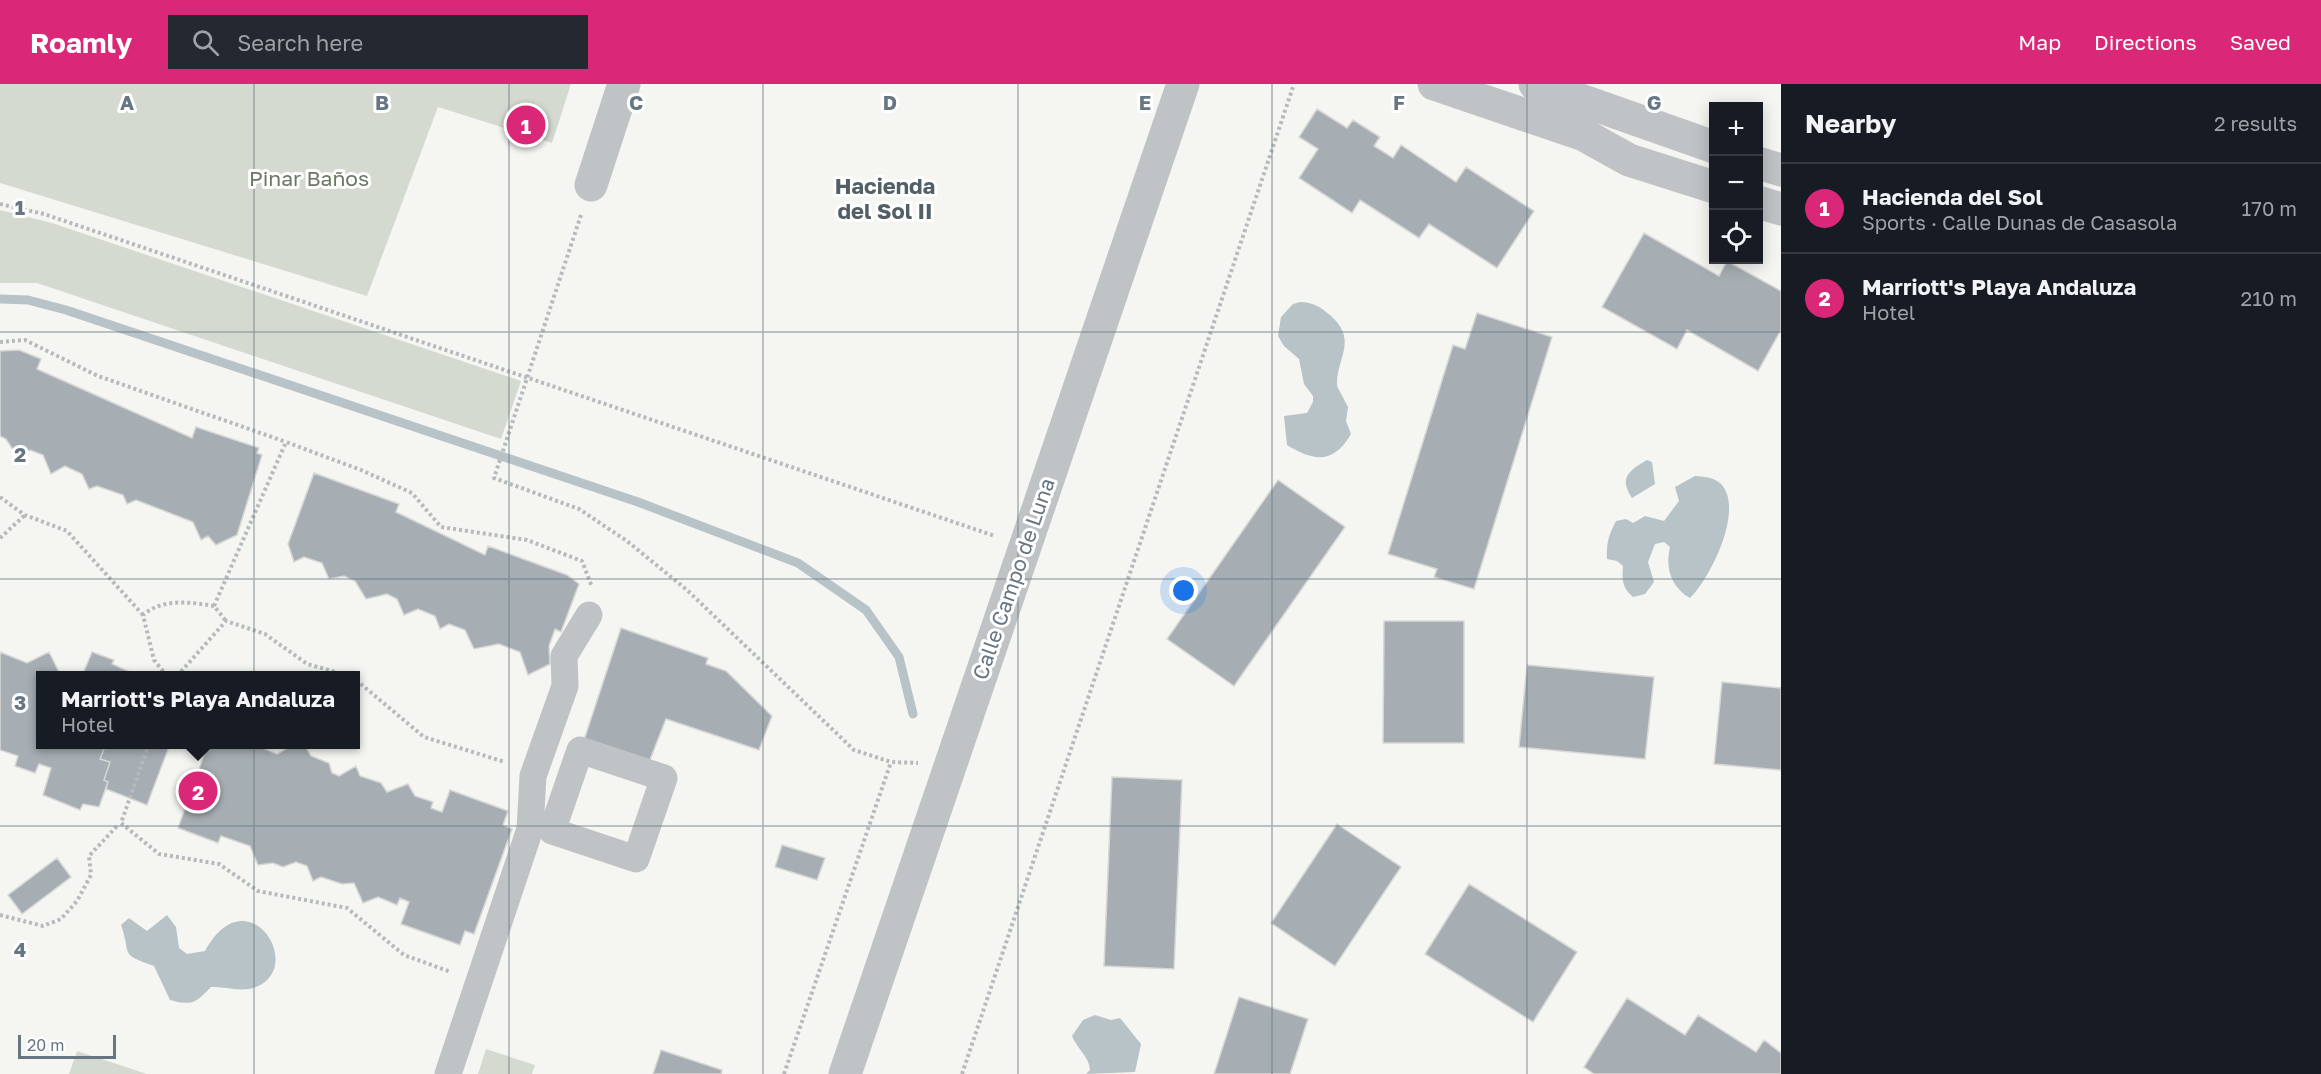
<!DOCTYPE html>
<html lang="en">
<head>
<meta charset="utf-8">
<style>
  body { margin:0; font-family:"Golos Text",sans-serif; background:#242831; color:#f1f3f6 }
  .controls { position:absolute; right:18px; top:18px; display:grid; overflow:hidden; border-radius:0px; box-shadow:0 3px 15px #0003 }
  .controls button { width:54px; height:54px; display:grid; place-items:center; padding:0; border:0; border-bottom:2px solid #363941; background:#171b24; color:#f1f3f6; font:30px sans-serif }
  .scale { position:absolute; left:18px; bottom:15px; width:98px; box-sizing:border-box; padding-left:6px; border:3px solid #667682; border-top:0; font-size:16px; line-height:21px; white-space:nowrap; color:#667682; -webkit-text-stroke:4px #fff; paint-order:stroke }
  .you { position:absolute; left:1184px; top:507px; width:21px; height:21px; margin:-15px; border:4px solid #fff; border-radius:50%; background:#1a73e8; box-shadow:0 0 0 9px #1a73e833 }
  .badge { display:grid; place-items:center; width:39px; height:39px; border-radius:50%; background:#db2777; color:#fff; font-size:20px; font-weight:700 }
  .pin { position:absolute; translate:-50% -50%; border:3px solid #fff; box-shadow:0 2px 6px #0006 }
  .popup { position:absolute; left:36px; top:587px; width:324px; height:78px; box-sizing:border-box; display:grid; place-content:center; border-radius:0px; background:#171b24; filter:drop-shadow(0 2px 4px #0005); font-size:20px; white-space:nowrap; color:#9ea1a6 }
  .popup b { font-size:22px; color:#f1f3f6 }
  .popup::after { content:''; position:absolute; left:50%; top:100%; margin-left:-12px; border:12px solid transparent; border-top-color:#171b24 }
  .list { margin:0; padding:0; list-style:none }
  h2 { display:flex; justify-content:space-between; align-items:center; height:78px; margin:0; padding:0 24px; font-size:26px }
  h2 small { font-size:20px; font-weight:400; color:#9ea1a6 }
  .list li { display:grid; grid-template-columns:39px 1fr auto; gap:18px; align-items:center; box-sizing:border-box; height:90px; padding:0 24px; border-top:2px solid #363941 }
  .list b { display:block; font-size:22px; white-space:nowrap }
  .list p { margin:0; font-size:20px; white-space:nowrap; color:#9ea1a6 }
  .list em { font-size:20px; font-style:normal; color:#9ea1a6 }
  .icon { flex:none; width:33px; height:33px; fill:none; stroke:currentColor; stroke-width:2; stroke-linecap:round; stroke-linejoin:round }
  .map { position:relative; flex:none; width:1781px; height:990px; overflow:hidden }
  header { display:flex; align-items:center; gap:36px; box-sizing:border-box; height:84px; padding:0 30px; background:#db2777; color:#fff }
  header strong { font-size:28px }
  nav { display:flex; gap:33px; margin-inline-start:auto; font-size:21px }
  .search { width:420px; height:54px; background:#242831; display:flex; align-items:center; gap:15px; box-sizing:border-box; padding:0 21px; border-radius:0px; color:#9ea1a6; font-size:22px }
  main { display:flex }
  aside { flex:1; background:#171b24 }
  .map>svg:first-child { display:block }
  .green { fill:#d5dad1 }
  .water { fill:#b8c3c7 }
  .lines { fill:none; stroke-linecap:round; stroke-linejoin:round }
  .stream { stroke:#b8c3c7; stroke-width:9 }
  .building { fill:#a6aeb3; stroke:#d7d7d5; stroke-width:1.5 }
  .path { stroke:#b7babc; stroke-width:4; stroke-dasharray:3 3; stroke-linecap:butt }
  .pedestrian { stroke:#bfc3c6; stroke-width:27 }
  .tertiary { stroke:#bfc3c6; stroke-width:33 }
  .grid { fill:none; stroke:#667682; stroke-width:1.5; stroke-opacity:0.55 }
  .labels { text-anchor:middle; stroke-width:6; stroke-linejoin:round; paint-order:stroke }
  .park-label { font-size:21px; fill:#697964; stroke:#fff }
  .street-label { font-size:21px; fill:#667682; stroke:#fff }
  .neighbourhood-label { font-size:22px; font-weight:bold; fill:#535f67; stroke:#fff }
  .grid-label { font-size:20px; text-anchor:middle; font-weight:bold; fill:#667682; stroke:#fff; stroke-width:6; stroke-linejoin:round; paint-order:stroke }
</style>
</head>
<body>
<header>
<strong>Roamly</strong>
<div class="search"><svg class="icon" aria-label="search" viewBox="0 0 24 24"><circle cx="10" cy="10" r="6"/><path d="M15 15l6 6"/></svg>Search here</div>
<nav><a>Map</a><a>Directions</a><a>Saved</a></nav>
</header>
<main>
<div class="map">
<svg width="1781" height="990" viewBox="0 0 1781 990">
  <rect width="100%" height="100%" fill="#f5f5f2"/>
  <path class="green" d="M0,0H571L552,59L438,23L367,212L0,99Z
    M0,126L52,139L521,297L501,355L37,199H0Z
    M486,965L535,981L532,990H478Z
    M77,967L147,990H69Z"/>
  <path class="water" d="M1300,218C1313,218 1320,223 1330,231C1359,257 1336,273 1337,302L1348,323L1346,337L1351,350C1333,381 1313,377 1287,361L1284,332L1307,329L1313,318V312L1304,300L1299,275L1284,262L1278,252L1281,233L1293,220Z
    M1647,376L1652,378L1655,400L1632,414C1618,393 1630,386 1647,376Z
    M1695,392C1705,393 1714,393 1721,400C1745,425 1710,495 1690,514C1671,503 1665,484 1670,463L1664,458L1655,460L1648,478L1654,498L1645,510L1633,513C1622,504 1622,496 1623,482L1617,477L1607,475C1606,460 1609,450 1616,437L1626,435L1633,439L1645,432L1664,437L1679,417L1675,403Z
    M167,831L176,843L179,864L187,870L205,867C247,790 307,883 256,903C240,909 227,902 211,903C196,919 192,922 170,916L154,882C118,869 132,872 121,841L129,834L147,847Z
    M1095,931L1111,936L1120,934L1141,960L1135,988L1086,990L1090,986C1089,972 1077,965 1072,952L1083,936Z"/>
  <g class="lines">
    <path class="stream" d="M0,215L28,216L66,226L638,418L798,479L866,526L899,573L913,630"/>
  </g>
  <path class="building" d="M1317,25L1347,44L1353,36L1380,53L1374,62L1393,74L1401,61L1456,98L1466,83L1534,127L1497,184L1429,140L1419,154L1360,116L1352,129L1299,94L1318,65L1299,53Z
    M1644,149L1719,192L1727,177L1781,207V246L1758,287L1687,246L1677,265L1602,223Z
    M1477,229L1552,253L1474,505L1434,493L1437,485L1388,470L1453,261L1465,265Z
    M19,266L41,275L37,285L192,354L196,343L259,364L257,369L262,371L237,451L216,461L208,452L201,456L193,438L136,416L127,420L123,411L97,402L89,405L82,390L65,382L51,390L43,371L30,366L17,372L6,355L0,352V267Z
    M314,389L399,420L396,428L485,471L488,462L567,491L579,500L561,548L555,545L549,562L550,580L528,591L520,568L499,560L474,565L465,546L449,540L440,545L435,532L418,525L404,531L397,515L387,510L366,515L355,497L344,492L329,495L322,479L304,473L294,478L288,460Z
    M1278,396L1345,443L1234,602L1167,555Z
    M1384,537H1464V659H1383Z
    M621,544L708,574L706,580L726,587L772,632L759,666L666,635L648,681L583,659Z
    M0,568L27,579L49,568L61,592H40V660H106L100,675L110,678L104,696L108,698L99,723L83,720L80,726L43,711L51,684L39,680L35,689L15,682L18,672L0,666Z
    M92,568L114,576L112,580L130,588L129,592H82Z
    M1527,581L1654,593L1645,675L1519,663Z
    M1722,598L1781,604V686L1714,680Z
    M106,660H170L147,721L106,705L108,698L104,696L110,678L100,675Z
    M208,660H253L277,670L295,660H304L311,672L329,679L332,689L339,692L356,682L360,692L381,699L387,708L408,700L415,712L433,718L431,724L442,728L450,706L508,727L503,741L512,745L474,850L465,847L460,861L401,840L409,818L400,814L397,821L378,813L363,819L354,799L342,800L321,793L313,797L307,782L296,778L283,783L273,779L258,781L250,762L221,752L218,759L178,744Z
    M1112,693L1182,696L1174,885L1104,882Z
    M1337,740L1401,783L1335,882L1271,839Z
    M782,761L825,774L817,796L775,783Z
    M57,774L71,793L22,830L8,811Z
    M1469,800L1577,868L1533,938L1425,870Z
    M1239,913L1308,935L1290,990H1214Z
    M1627,914L1685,951L1698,931L1756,968L1764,956L1781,969V990H1594L1584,983Z
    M661,966L722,986L721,990H653Z"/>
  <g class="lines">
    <path class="path" d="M0,120L44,130L995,452
      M581,131L494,394L579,425L627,457L687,506L854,666L891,678L918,679
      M0,258L25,256L98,292L286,358
      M0,413L25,431L67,447L143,531
      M0,454L25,431
      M214,522L286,358L361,386L412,409L441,443L527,456L582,477L592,503
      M167,592L154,576L143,531C163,514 190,518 214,522L226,537
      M177,592L226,537L265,550L307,580L350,592
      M356,596L424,653L505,678
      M149,660L121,739L159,770L219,780L258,807L347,824L404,871L451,888
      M0,831L43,842L61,835L77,817L91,791L89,772L118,741
      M784,990L891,678
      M962,990L1294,0"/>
    <path class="pedestrian" d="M580,666L664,694L636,775L552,747Z
      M448,990L530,745L533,692L565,602L564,572L589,531"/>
    <path class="tertiary" d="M1434,0L1584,51L1629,76L1714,103
      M1535,0L1714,63
      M1758,79L1781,86
      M591,101L624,0
      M1758,118L1781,125
      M845,990L1183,0"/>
  </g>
  <path class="grid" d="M254,0V990M509,0V990M763,0V990M1018,0V990M1272,0V990M1527,0V990M0,248H1781M0,495H1781M0,742H1781"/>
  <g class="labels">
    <g class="park-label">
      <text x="309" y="102">Pinar Baños</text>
    </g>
    <g class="street-label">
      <text transform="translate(1014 495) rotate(-71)" y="7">Calle Campo de Luna</text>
    </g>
    <g class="neighbourhood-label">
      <text x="885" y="110">Hacienda<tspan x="885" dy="25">del Sol II</tspan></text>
    </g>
  </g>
  <g class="grid-label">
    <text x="127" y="26">A</text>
    <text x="382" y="26">B</text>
    <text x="636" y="26">C</text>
    <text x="890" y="26">D</text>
    <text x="1145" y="26">E</text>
    <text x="1399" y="26">F</text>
    <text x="1654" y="26">G</text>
    <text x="20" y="131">1</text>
    <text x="20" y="378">2</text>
    <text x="20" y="626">3</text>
    <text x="20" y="873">4</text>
  </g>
</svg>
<div class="controls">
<button>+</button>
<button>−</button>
<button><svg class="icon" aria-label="locate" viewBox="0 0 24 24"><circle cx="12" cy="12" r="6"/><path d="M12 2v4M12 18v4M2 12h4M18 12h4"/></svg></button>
</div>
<div class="scale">20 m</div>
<div class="you"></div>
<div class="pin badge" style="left:526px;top:41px">1</div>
<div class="pin badge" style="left:198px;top:707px">2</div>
<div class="popup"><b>Marriott's Playa Andaluza</b>Hotel</div>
</div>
<aside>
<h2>Nearby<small>2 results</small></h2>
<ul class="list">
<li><span class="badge">1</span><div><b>Hacienda del Sol</b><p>Sports · Calle Dunas de Casasola</p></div><em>170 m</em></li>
<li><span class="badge">2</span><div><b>Marriott's Playa Andaluza</b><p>Hotel</p></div><em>210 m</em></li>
</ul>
</aside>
</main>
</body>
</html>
